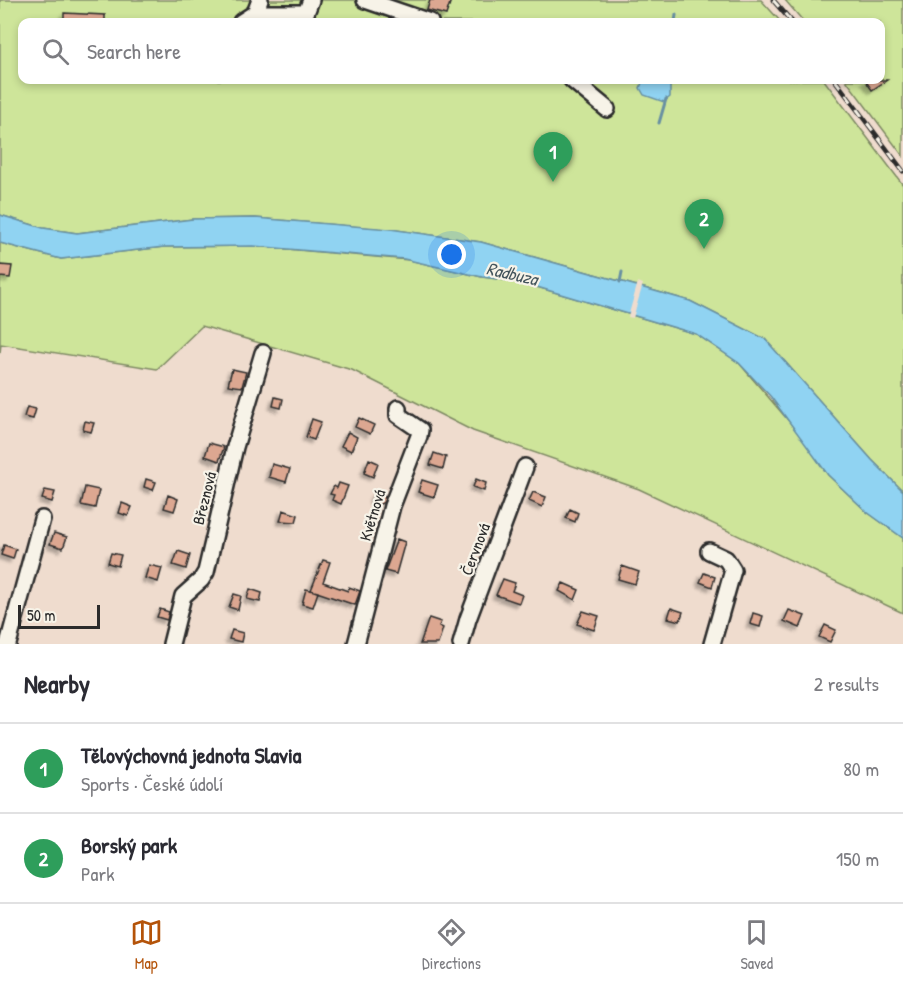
<!DOCTYPE html>
<html lang="en">
<head>
<meta charset="utf-8">
<style>
  body { margin:0; font-family:"Patrick Hand",sans-serif; background:#f2f2f3; color:#2b2b33 }
  .scale { position:absolute; left:18px; bottom:15px; width:82px; box-sizing:border-box; padding-left:6px; border:3px solid #2b2b2b; border-top:0; font-size:16px; line-height:21px; white-space:nowrap; color:#2b2b2b; -webkit-text-stroke:4px #f7f3e8; paint-order:stroke }
  .you { position:absolute; left:452px; top:255px; width:21px; height:21px; margin:-15px; border:4px solid #fff; border-radius:50%; background:#1a73e8; box-shadow:0 0 0 9px #1a73e833 }
  .badge { display:grid; place-items:center; width:39px; height:39px; border-radius:50%; background:#b45309; color:#fff; font-size:20px; font-weight:700 }
  .pin { position:absolute; translate:-50% -50px; filter:drop-shadow(0 2px 3px #0008) }
  .pin::after { content:''; position:absolute; top:32px; width:21px; height:18px; background:inherit; clip-path:polygon(0 0,100% 0,50% 100%) }
  .list { margin:0; padding:0; list-style:none }
  h2 { display:flex; justify-content:space-between; align-items:center; height:78px; margin:0; padding:0 24px; font-size:26px }
  h2 small { font-size:20px; font-weight:400; color:#7c7c81 }
  .list li { display:grid; grid-template-columns:39px 1fr auto; gap:18px; align-items:center; box-sizing:border-box; height:90px; padding:0 24px; border-top:2px solid #e1e1e2 }
  .list b { display:block; font-size:22px; white-space:nowrap }
  .list p { margin:0; font-size:20px; white-space:nowrap; color:#7c7c81 }
  .list em { font-size:20px; font-style:normal; color:#7c7c81 }
  .icon { flex:none; width:33px; height:33px; fill:none; stroke:currentColor; stroke-width:2; stroke-linecap:round; stroke-linejoin:round }
  .map { position:relative; flex:none; width:903px; height:644px; overflow:hidden }
  .search { position:absolute; background:#fff; box-shadow:0 3px 9px #0003; left:18px; right:18px; top:18px; height:66px; display:flex; align-items:center; gap:15px; box-sizing:border-box; padding:0 21px; border-radius:12px; color:#7c7c81; font-size:22px }
  .sheet { height:258px; background:#fff }
  nav { display:flex; justify-content:space-around; align-items:center; box-sizing:border-box; height:84px; border-top:2px solid #e1e1e2; background:#fff; font-size:16px; color:#7c7c81 }
  nav a { display:grid; justify-items:center; gap:3px }
  nav .on { color:#b45309 }
  .map>svg:first-child { display:block }
  .green { fill:#cee59a; stroke:#7c8862; stroke-width:1.5 }
  .water { fill:#90d3f2; stroke:#6890a2; stroke-width:1.5 }
  .pier { fill:#efdcce }
  .lines { fill:none; stroke-linecap:round; stroke-linejoin:round }
  .stream { stroke:#6890a2; stroke-width:3 }
  .building { fill:#dca791; stroke:#2b2b2b; stroke-width:1.5; filter:url(#shadow) }
  .minor-casing { stroke:#2b2b2b; stroke-width:20 }
  .minor { stroke:#f7f3e8; stroke-width:15 }
  .rail-casing { stroke:#2b2b2b; stroke-width:5 }
  .rail { stroke:#f7f3e8; stroke-width:3; stroke-dasharray:9; stroke-linecap:butt }
  .labels { text-anchor:middle; stroke-width:4.5; stroke-linejoin:round; paint-order:stroke }
  .street-label { font-size:16px; fill:#2b2b2b; stroke:#f7f3e8 }
  .water-label { font-size:18px; font-style:italic; fill:#44555d; stroke:#f7f3e8 }
</style>
</head>
<body>
<div class="map">
<svg width="903" height="644" viewBox="0 0 903 644">
  <defs>
    <filter id="shadow"><feDropShadow dx="-3.5" dy="3.5" stdDeviation="1.5" flood-color="#0004"/></filter>
  </defs>
  <rect width="100%" height="100%" fill="#efdcce"/>
  <filter id="ink" filterUnits="userSpaceOnUse"><feTurbulence type="fractalNoise" baseFrequency=".0167" numOctaves="2"/><feDisplacementMap in="SourceGraphic" scale="12" xChannelSelector="R" yChannelSelector="G"/><feConvolveMatrix kernelMatrix="1 2 1 2 8 2 1 2 1" color-interpolation-filters="sRGB"/></filter>
  <g filter="url(#ink)">
    <path class="green" d="M0,0H761L781,22H22V80H824L903,185V491L872,460L765,339L690,301L481,242L396,230L255,218L193,219L77,233L43,228L0,215Z
      M785,0H903V156L846,80H880V22H804Z
      M0,243L61,259L164,247L253,246L409,260L482,277L520,282L696,334L739,363L799,433L828,475L867,512L903,538V613L639,489L473,431L352,370L202,326L157,369L1,344L0,353Z"/>
    <path class="water" d="M643,80H667L670,83V97L664,102L644,95L640,88Z
      M0,215L43,228L77,233L193,219L255,218L390,229L481,242L690,301L765,339L872,460L903,491V538L867,512L828,475L771,397L739,363L696,334L520,282L482,277L404,259L253,246L164,247L61,259L0,243Z"/>
    <path class="pier" d="M638,282L643,284L633,318L628,317Z"/>
    <g class="lines">
      <path class="stream" d="M675,22L676,15
        M659,123L666,99
        M620,282L622,272"/>
    </g>
    <path class="building" d="M430,0H451L446,15L427,10Z
      M64,13L105,15V22H64Z
      M865,80H887L872,90Z
      M0,265L12,266L10,278L0,277Z
      M232,369L246,372L242,387L228,385Z
      M275,397L283,399L281,408L273,406Z
      M27,407L36,409L33,419L24,417Z
      M359,418L374,425L370,434L355,427Z
      M312,419L321,422L314,440L306,437Z
      M85,421L94,423L91,432L83,430Z
      M348,432L357,437L351,451L341,446Z
      M209,443L224,447L219,461L205,456Z
      M434,453L446,457L443,469L430,465Z
      M369,459L378,463L373,477L364,473Z
      M272,464L290,469L286,482L269,477Z
      M146,479L156,482L153,490L144,487Z
      M476,479L486,483L484,491L473,487Z
      M422,480L438,485L434,497L418,492Z
      M339,483L348,486L341,504L332,500L334,495L330,494L334,486L337,488Z
      M85,487L99,490L95,508L81,505Z
      M45,490L55,492L52,502L42,499Z
      M373 498a6 6 0 1 1 12 0a6 6 0 1 1-12 0Z
      M533,492L546,497L542,507L529,501Z
      M168,495L178,499L174,511L164,508Z
      M122,503L132,507L128,516L119,513Z
      M570,509L578,513L575,522L566,518Z
      M283,510L298,515L296,522L280,521Z
      M54,533L67,537L63,548L50,544Z
      M397,539L405,542L396,574L385,571Z
      M4,545L16,549L13,559L1,555Z
      M178,551L190,555L186,569L173,565Z
      M111,553L121,555L118,566L108,563Z
      M323,560L330,562L323,582L348,591L349,587L360,591L355,605L311,590Z
      M149,565L162,568L158,582L145,578Z
      M622,566L639,572L635,584L618,579Z
      M704,573L715,577L712,587L700,582Z
      M503,579L515,583L512,591L522,595L519,603L496,595Z
      M563,583L579,590L575,600L559,591Z
      M250,589L262,593L260,602L247,599Z
      M306,589L318,592L313,607L302,604Z
      M234,594L241,596L238,610L229,607Z
      M671,608L683,612L680,621L668,618Z
      M160,609L169,612L167,620L157,617Z
      M789,610L805,616L800,628L784,621Z
      M583,611L599,616L594,630L577,624Z
      M753,613L763,616L760,627L750,624Z
      M429,618L441,622L439,626L443,628L438,644H420Z
      M825,625L836,630L830,642L819,637Z
      M232,630L243,633L241,642L229,639Z"/>
    <g class="lines">
      <defs>
        <path id="minor" d="M365,0L430,22
          M255,13H306L311,0
          M241,22L255,13L260,0
          M572,80L607,109
          M709,551L726,559L733,570L712,644
          M8,644L42,519
          M171,644L183,596L201,580L206,572L235,447L263,353
          M356,644L392,506L419,436L420,430L398,415V408
          M461,644L468,619L525,467"/>
      </defs>
      <use href="#minor" class="minor-casing"/>
      <use href="#minor" class="minor"/>
      <defs>
        <path id="rail" d="M773,0L792,22
          M835,80L903,171"/>
      </defs>
      <use href="#rail" class="rail-casing"/>
      <use href="#rail" class="rail"/>
    </g>
  </g>
  <g class="labels">
    <g class="street-label">
      <text transform="translate(204 498) rotate(-76)" y="6">Březnová</text>
      <text transform="translate(372 515) rotate(-73)" y="6">Květnová</text>
      <text transform="translate(475 549) rotate(-69)" y="6">Červnová</text>
    </g>
    <g class="water-label">
      <text transform="translate(512 274) rotate(13)" y="6">Radbuza</text>
    </g>
  </g>
</svg>
<div class="scale">50 m</div>
<div class="you"></div>
<div class="pin badge" style="left:553px;top:182px;background:#2e9e5b">1</div>
<div class="pin badge" style="left:704px;top:249px;background:#2e9e5b">2</div>
<div class="search"><svg class="icon" aria-label="search" viewBox="0 0 24 24"><circle cx="10" cy="10" r="6"/><path d="M15 15l6 6"/></svg>Search here</div>
</div>
<section class="sheet">
<h2>Nearby<small>2 results</small></h2>
<ul class="list">
<li><span class="badge" style="background:#2e9e5b">1</span><div><b>Tělovýchovná jednota Slavia</b><p>Sports · České údolí</p></div><em>80 m</em></li>
<li><span class="badge" style="background:#2e9e5b">2</span><div><b>Borský park</b><p>Park</p></div><em>150 m</em></li>
</ul>
</section>
<nav>
<a class="on"><svg class="icon" aria-label="map" viewBox="0 0 24 24"><path d="M3 6l6-2 6 2 6-2v14l-6 2-6-2-6 2zM9 4v14M15 6v14"/></svg>Map</a>
<a><svg class="icon" aria-label="directions" viewBox="0 0 24 24"><path d="M12 3l9 9-9 9-9-9zM9 14v-3h6M13 9l2 2-2 2"/></svg>Directions</a>
<a><svg class="icon" aria-label="saved" viewBox="0 0 24 24"><path d="M7 4h10v16l-5-4-5 4z"/></svg>Saved</a>
</nav>
</body>
</html>
